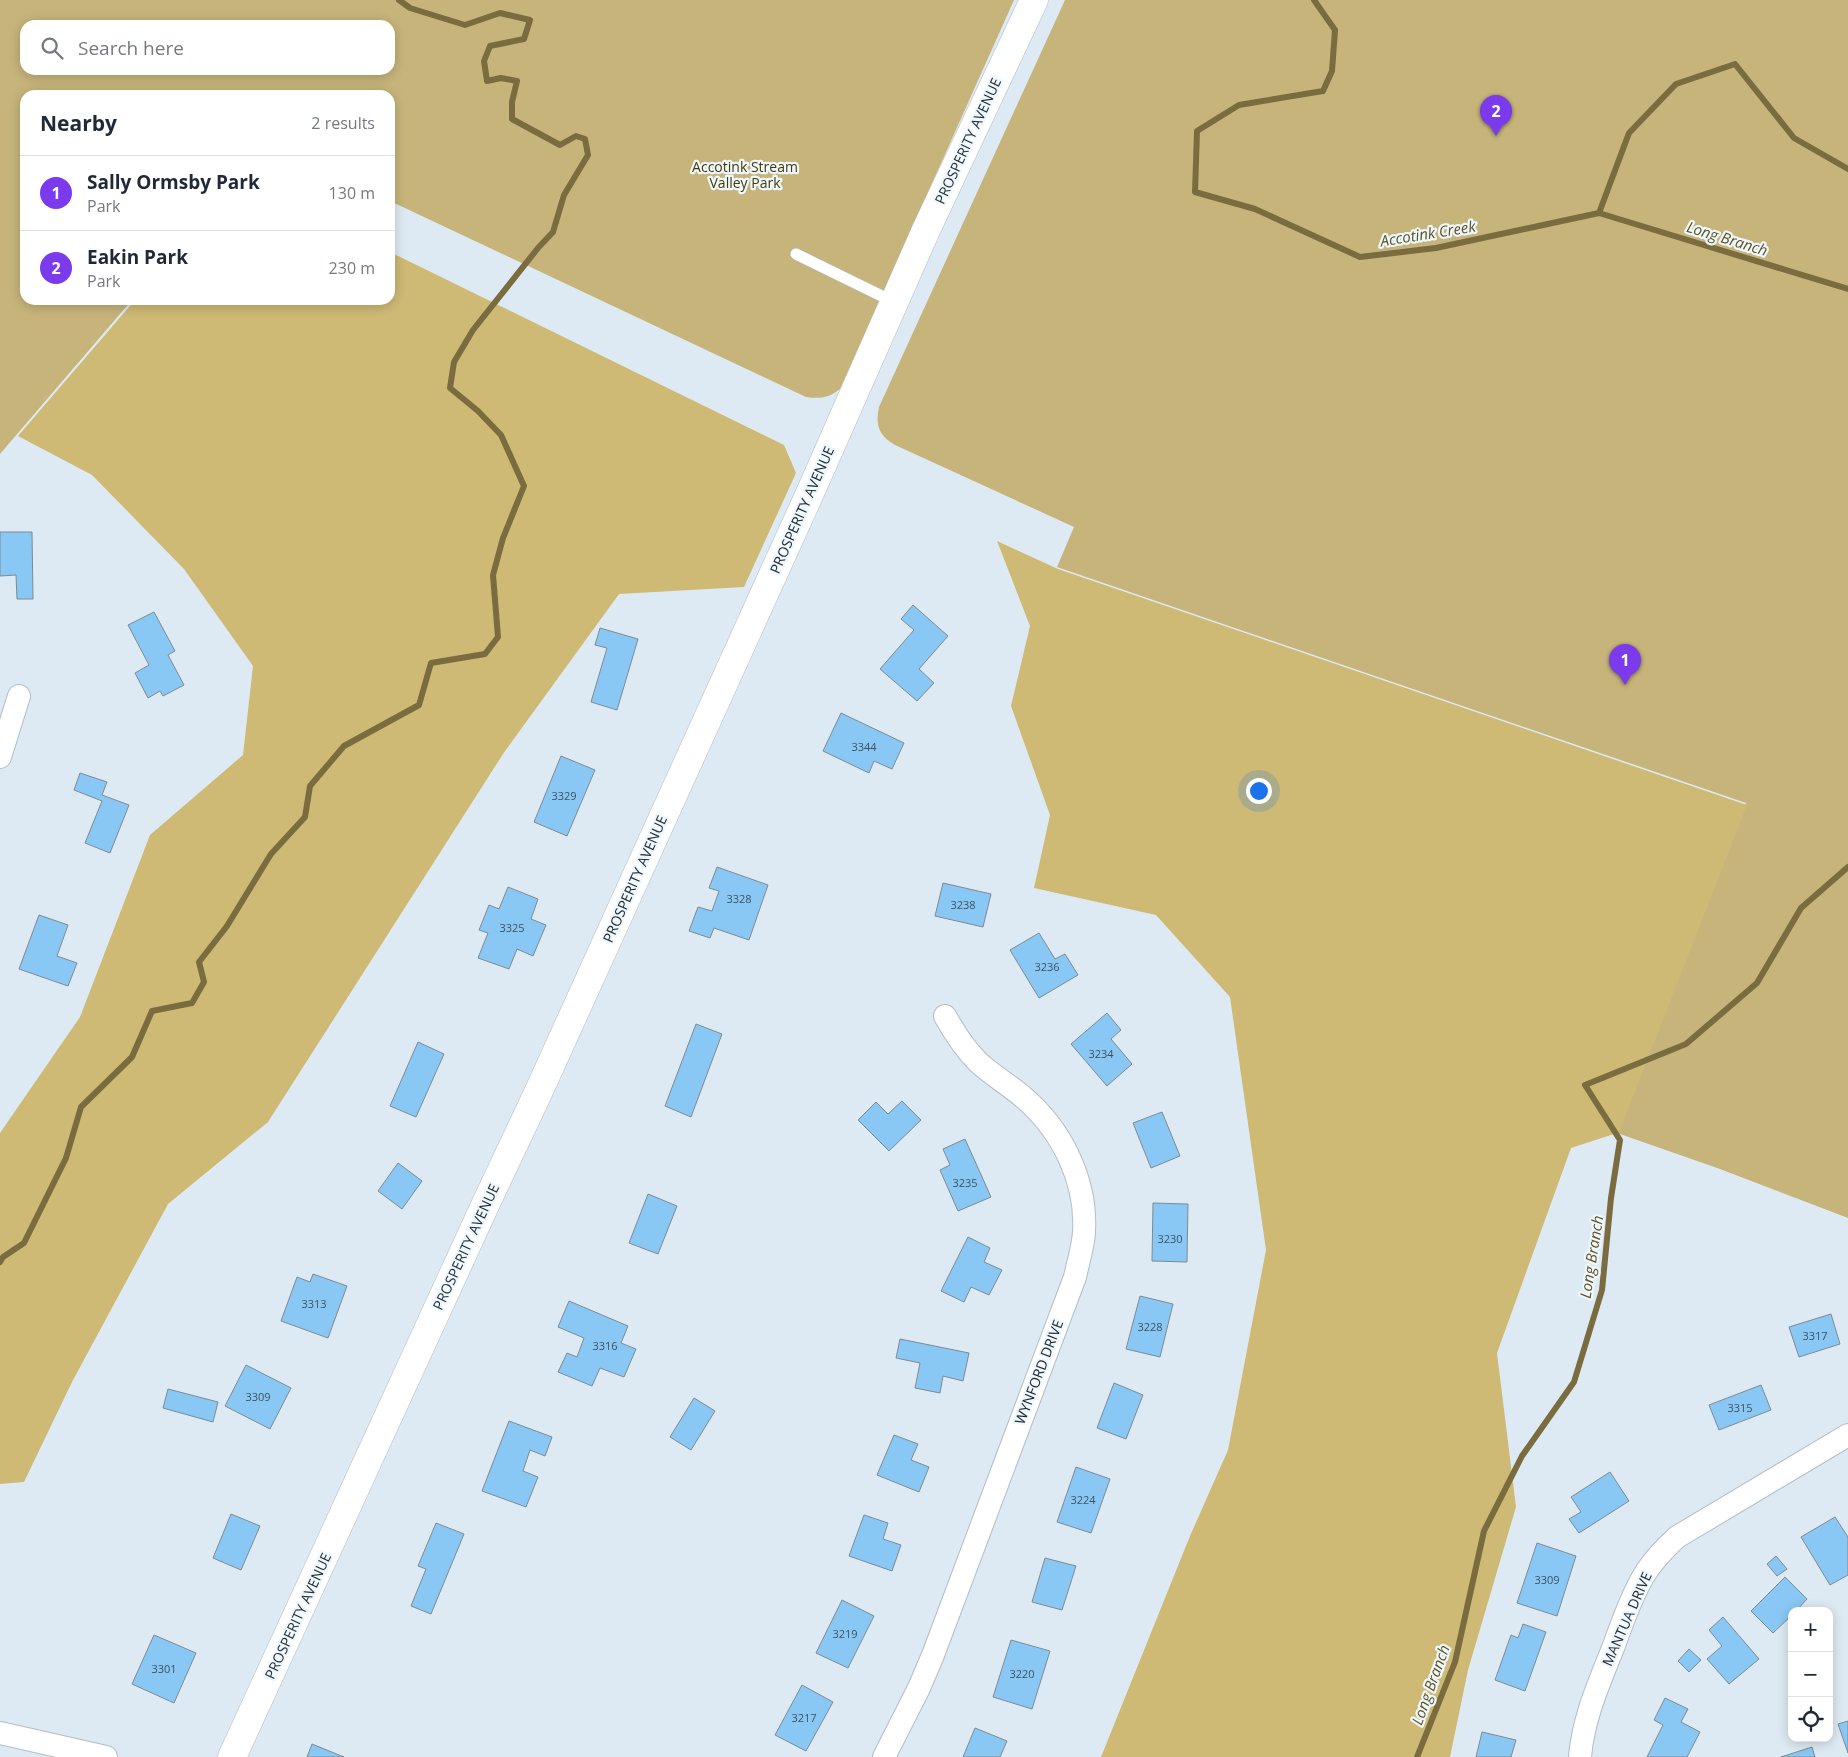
<!DOCTYPE html>
<html lang="en">
<head>
<meta charset="utf-8">
<style>
  body { margin:0; font-family:"Open Sans",sans-serif; background:#f2f2f3; color:#1f2937 }
  .controls { position:absolute; right:15px; bottom:15px; display:grid; overflow:hidden; border-radius:10px; box-shadow:0 2px 12px #0003 }
  .controls button { width:45px; height:45px; display:grid; place-items:center; padding:0; border:0; border-bottom:1px solid #e0e1e3; background:#fff; color:#1f2937; font:25px sans-serif }
  .you { position:absolute; left:1258px; top:790px; width:18px; height:18px; margin:-12px; border:4px solid #fff; border-radius:50%; background:#1a73e8; box-shadow:0 0 0 8px #1a73e833 }
  .badge { display:grid; place-items:center; width:32px; height:32px; border-radius:50%; background:#7c3aed; color:#fff; font-size:16px; font-weight:700 }
  .pin { position:absolute; translate:-50% -41px; filter:drop-shadow(0 1px 2px #0008) }
  .pin::after { content:''; position:absolute; top:26px; width:18px; height:15px; background:inherit; clip-path:polygon(0 0,100% 0,50% 100%) }
  .list { margin:0; padding:0; list-style:none }
  h2 { display:flex; justify-content:space-between; align-items:center; height:65px; margin:0; padding:0 20px; font-size:21px }
  h2 small { font-size:16px; font-weight:400; color:#747a83 }
  .list li { display:grid; grid-template-columns:32px 1fr auto; gap:15px; align-items:center; box-sizing:border-box; height:75px; padding:0 20px; border-top:1px solid #e0e1e3 }
  .list b { display:block; font-size:19px; white-space:nowrap }
  .list p { margin:0; font-size:16px; white-space:nowrap; color:#747a83 }
  .list em { font-size:16px; font-style:normal; color:#747a83 }
  .icon { flex:none; width:28px; height:28px; fill:none; stroke:currentColor; stroke-width:2; stroke-linecap:round; stroke-linejoin:round }
  .map { position:relative; flex:none; width:1848px; height:1757px; overflow:hidden }
  .search { position:absolute; background:#fff; box-shadow:0 2px 12px #0003; left:20px; top:20px; width:375px; height:55px; display:flex; align-items:center; gap:12px; box-sizing:border-box; padding:0 18px; border-radius:15px; color:#747a83; font-size:19px }
  .panel { position:absolute; background:#fff; box-shadow:0 2px 12px #0003; left:20px; top:90px; width:375px; height:215px; border-radius:15px }
  .map>svg:first-child { display:block }
  .green { fill:#c6b47a; fill-rule:evenodd }
  .forest { fill:#ceb975 }
  .lines { fill:none; stroke-linecap:round; stroke-linejoin:round }
  .stream { stroke:#7a6c3f; stroke-width:6 }
  .building { fill:#89c8f4; stroke:#7f8a92 }
  .lane-casing { stroke:#b2bdc6; stroke-width:12 }
  .street-casing { stroke:#b2bdc6; stroke-width:24 }
  .secondary-casing { stroke:#b2bdc6; stroke-width:29 }
  .lane { stroke:#fff; stroke-width:11 }
  .street { stroke:#fff; stroke-width:22 }
  .secondary { stroke:#fff; stroke-width:28 }
  .labels { text-anchor:middle; stroke-width:4.5; stroke-linejoin:round; paint-order:stroke }
  .number-label { font-size:11px; fill:#3f5260 }
  .street-label { font-size:14px; fill:#262a2e; stroke:#edf7fe }
  .park-label { font-size:14px; fill:#483900; stroke:#edf7fe }
  .water-label { font-size:15px; font-style:italic; fill:#60511d; stroke:#edf7fe }
</style>
</head>
<body>
<div class="map">
<svg width="1848" height="1757" viewBox="0 0 1848 1757">
  <rect width="100%" height="100%" fill="#deeaf3"/>
  <path class="green" d="M0,0H1014L840,389C828,398 820,399 806,397L390,201V95H25V300H132L0,454ZM25,25H390V70H25Z
    M1065,0H1848V1218L1720,1169L1617,1133L1746,803L1057,567L1074,527L895,445C879,435 875,426 879,407Z"/>
  <path class="forest" d="M390,252L784,445L796,473L744,587L619,594L503,754L268,1122L168,1204L72,1382L24,1482L0,1484V1133L80,1017L150,835L243,755L253,666L184,569L92,475L18,436L135,300H390Z
    M997,541L1058,569L1747,805L1618,1135L1617,1133L1571,1148L1497,1353L1516,1507L1468,1670L1450,1757H1101L1190,1536L1228,1450L1266,1250L1230,997L1156,915L1034,888L1050,815L1011,706L1030,626Z"/>
  <g class="lines">
    <path class="stream" d="M1314,0L1335,30L1332,71L1323,91L1239,105L1197,131L1195,192L1255,209L1360,257L1436,248L1599,213L1629,133L1676,84L1735,64L1794,138L1848,169
      M1599,213L1848,289
      M0,1262L3,1257L24,1243L66,1158L81,1107L132,1057L152,1011L192,1003L204,982L199,962L227,926L271,854L305,817L310,786L344,746L419,705L431,663L485,654L498,637L493,575L503,538L524,486L501,435L478,411L450,388L454,362L473,330L538,248L553,232L564,195L588,155L585,139L576,136L560,145L512,119V102L517,81L501,78L487,81L484,61L490,46L524,39L530,20L500,13L465,25L410,8L399,0
      M1417,1757L1455,1662L1484,1531L1522,1456L1574,1382L1602,1290L1611,1198L1620,1140L1585,1085L1686,1044L1757,983L1801,908L1848,867"/>
  </g>
  <path class="building" d="M0,532H32L33,599H17L16,575L0,576Z
    M913,605L948,636L919,669L934,683L917,701L880,669L914,630L901,619Z
    M154,612L175,651L168,655L184,685L163,696L160,691L148,698L135,673L149,665L128,625Z
    M600,628L638,639L617,710L591,702L607,648L595,645Z
    M841,713L904,743L892,769L874,761L869,773L823,751Z
    M561,756L595,770L567,836L534,822Z
    M80,773L107,782L102,795L129,805L110,853L85,843L102,801L74,790Z
    M717,867L768,885L749,940L714,928L710,938L689,931L698,907L712,911L719,891L709,888Z
    M943,883L991,894L983,927L935,916Z
    M508,887L538,899L531,919L546,925L533,956L517,949L509,969L478,958L488,933L479,930L489,905L499,909Z
    M39,915L68,925L57,956L77,963L68,986L19,969Z
    M1039,933L1055,959L1065,954L1078,975L1039,998L1010,950Z
    M1107,1013L1121,1030L1111,1039L1132,1064L1107,1086L1071,1044Z
    M696,1024L722,1034L691,1117L665,1106Z
    M418,1042L444,1054L416,1117L390,1106Z
    M902,1101L921,1120L889,1151L858,1120L876,1102L888,1114Z
    M1162,1112L1180,1156L1151,1168L1133,1123Z
    M965,1139L991,1197L958,1211L940,1170L950,1165L943,1149Z
    M398,1163L422,1181L402,1209L378,1191Z
    M648,1194L677,1206L658,1254L629,1243Z
    M1153,1203L1188,1204L1187,1262L1152,1261Z
    M968,1237L990,1248L984,1262L1002,1270L989,1295L971,1287L964,1302L941,1291Z
    M313,1274L347,1286L328,1338L281,1321L297,1277L310,1282Z
    M1140,1296L1173,1304L1160,1357L1126,1349Z
    M569,1301L628,1326L621,1343L636,1349L624,1377L600,1368L592,1386L558,1372L567,1353L577,1357L584,1338L558,1327Z
    M1831,1314L1840,1344L1799,1357L1789,1327Z
    M900,1339L969,1353L963,1381L943,1376L940,1393L915,1388L920,1363L896,1358Z
    M246,1365L291,1388L270,1429L225,1406Z
    M1114,1383L1143,1395L1126,1439L1097,1428Z
    M1761,1385L1771,1410L1719,1430L1709,1405Z
    M168,1389L218,1402L213,1422L163,1408Z
    M694,1398L715,1411L691,1450L670,1437Z
    M509,1421L552,1437L545,1456L530,1450L523,1471L538,1477L526,1507L482,1491Z
    M894,1435L918,1444L911,1460L929,1467L919,1492L877,1475Z
    M1076,1467L1110,1479L1091,1533L1057,1522Z
    M1610,1472L1629,1501L1579,1533L1569,1519L1581,1512L1571,1497Z
    M231,1514L260,1526L241,1570L213,1558Z
    M864,1515L888,1523L883,1539L901,1545L892,1571L849,1556Z
    M1835,1517L1848,1537V1575L1830,1585L1801,1537Z
    M436,1523L464,1534L431,1614L411,1606L426,1569L418,1566Z
    M1537,1543L1576,1556L1557,1616L1517,1603Z
    M1776,1556L1787,1569L1777,1576L1767,1564Z
    M1045,1558L1076,1566L1062,1610L1032,1602Z
    M1785,1577L1807,1599L1796,1611H1792V1615L1773,1633L1751,1611Z
    M842,1600L874,1616L848,1668L816,1653Z
    M1723,1617L1759,1659L1729,1684L1707,1659L1722,1646L1709,1630Z
    M1523,1624L1546,1632L1525,1691L1495,1680L1511,1635L1518,1638Z
    M154,1635L196,1653L174,1703L132,1684Z
    M1011,1640L1050,1651L1032,1709L993,1697Z
    M1689,1649L1701,1660L1689,1672L1678,1661Z
    M802,1685L833,1702L806,1751L775,1735Z
    M1665,1698L1688,1709L1681,1722L1700,1732L1687,1757H1647L1663,1725L1654,1720Z
    M1848,1721V1753L1838,1724Z
    M975,1728L1007,1741L1000,1757H963Z
    M1482,1732L1516,1740L1511,1757H1476Z
    M312,1744L344,1757H307Z
    M1812,1747L1815,1757H1781Z"/>
  <g class="lines">
    <defs>
      <path id="lane" d="M796,254L894,302"/>
      <path id="street" d="M0,757L19,696
        M0,1733L106,1757
        M884,1757L919,1688L933,1655L1075,1277C1078,1262 1083,1248 1084,1232C1087,1181 1062,1130 1023,1097C1009,1085 992,1075 978,1062C964,1048 954,1032 945,1016
        M1580,1757C1583,1719 1599,1683 1613,1648C1622,1624 1630,1599 1643,1577C1652,1561 1664,1549 1677,1537L1848,1435"/>
      <path id="secondary" d="M232,1757L487,1201L538,1093L810,493L926,230L1034,0"/>
    </defs>
    <use href="#lane" class="lane-casing"/>
    <use href="#street" class="street-casing"/>
    <use href="#secondary" class="secondary-casing"/>
    <use href="#lane" class="lane"/>
    <use href="#street" class="street"/>
    <use href="#secondary" class="secondary"/>
  </g>
  <g class="labels">
    <g class="number-label">
      <text x="864" y="751">3344</text>
      <text x="564" y="800">3329</text>
      <text x="739" y="903">3328</text>
      <text x="963" y="909">3238</text>
      <text x="512" y="932">3325</text>
      <text x="1047" y="971">3236</text>
      <text x="1101" y="1058">3234</text>
      <text x="965" y="1187">3235</text>
      <text x="1170" y="1243">3230</text>
      <text x="314" y="1308">3313</text>
      <text x="1150" y="1331">3228</text>
      <text x="1815" y="1340">3317</text>
      <text x="605" y="1350">3316</text>
      <text x="258" y="1401">3309</text>
      <text x="1740" y="1412">3315</text>
      <text x="1083" y="1504">3224</text>
      <text x="1547" y="1584">3309</text>
      <text x="845" y="1638">3219</text>
      <text x="164" y="1673">3301</text>
      <text x="1022" y="1678">3220</text>
      <text x="804" y="1722">3217</text>
    </g>
    <g class="street-label">
      <text transform="translate(968 141) rotate(-65)" y="5">PROSPERITY AVENUE</text>
      <text transform="translate(802 510) rotate(-66)" y="5">PROSPERITY AVENUE</text>
      <text transform="translate(635 879) rotate(-66)" y="5">PROSPERITY AVENUE</text>
      <text transform="translate(466 1247) rotate(-65)" y="5">PROSPERITY AVENUE</text>
      <text transform="translate(1039 1372) rotate(-69)" y="5">WYNFORD DRIVE</text>
      <text transform="translate(298 1616) rotate(-65)" y="5">PROSPERITY AVENUE</text>
      <text transform="translate(1627 1619) rotate(-66)" y="5">MANTUA DRIVE</text>
    </g>
    <g class="park-label">
      <text x="745" y="172">Accotink Stream<tspan x="745" dy="16">Valley Park</tspan></text>
    </g>
    <g class="water-label">
      <text transform="translate(1428 234) rotate(-9)" y="5">Accotink Creek</text>
      <text transform="translate(1727 239) rotate(17)" y="5">Long Branch</text>
      <text transform="translate(1592 1257) rotate(-81)" y="5">Long Branch</text>
      <text transform="translate(1431 1685) rotate(-70)" y="5">Long Branch</text>
    </g>
  </g>
</svg>
<div class="controls">
<button>+</button>
<button>−</button>
<button><svg class="icon" aria-label="locate" viewBox="0 0 24 24"><circle cx="12" cy="12" r="6"/><path d="M12 2v4M12 18v4M2 12h4M18 12h4"/></svg></button>
</div>
<div class="you"></div>
<div class="pin badge" style="left:1625px;top:685px">1</div>
<div class="pin badge" style="left:1496px;top:136px">2</div>
<div class="search"><svg class="icon" aria-label="search" viewBox="0 0 24 24"><circle cx="10" cy="10" r="6"/><path d="M15 15l6 6"/></svg>Search here</div>
<section class="panel">
<h2>Nearby<small>2 results</small></h2>
<ul class="list">
<li><span class="badge">1</span><div><b>Sally Ormsby Park</b><p>Park</p></div><em>130 m</em></li>
<li><span class="badge">2</span><div><b>Eakin Park</b><p>Park</p></div><em>230 m</em></li>
</ul>
</section>
</div>
</body>
</html>
